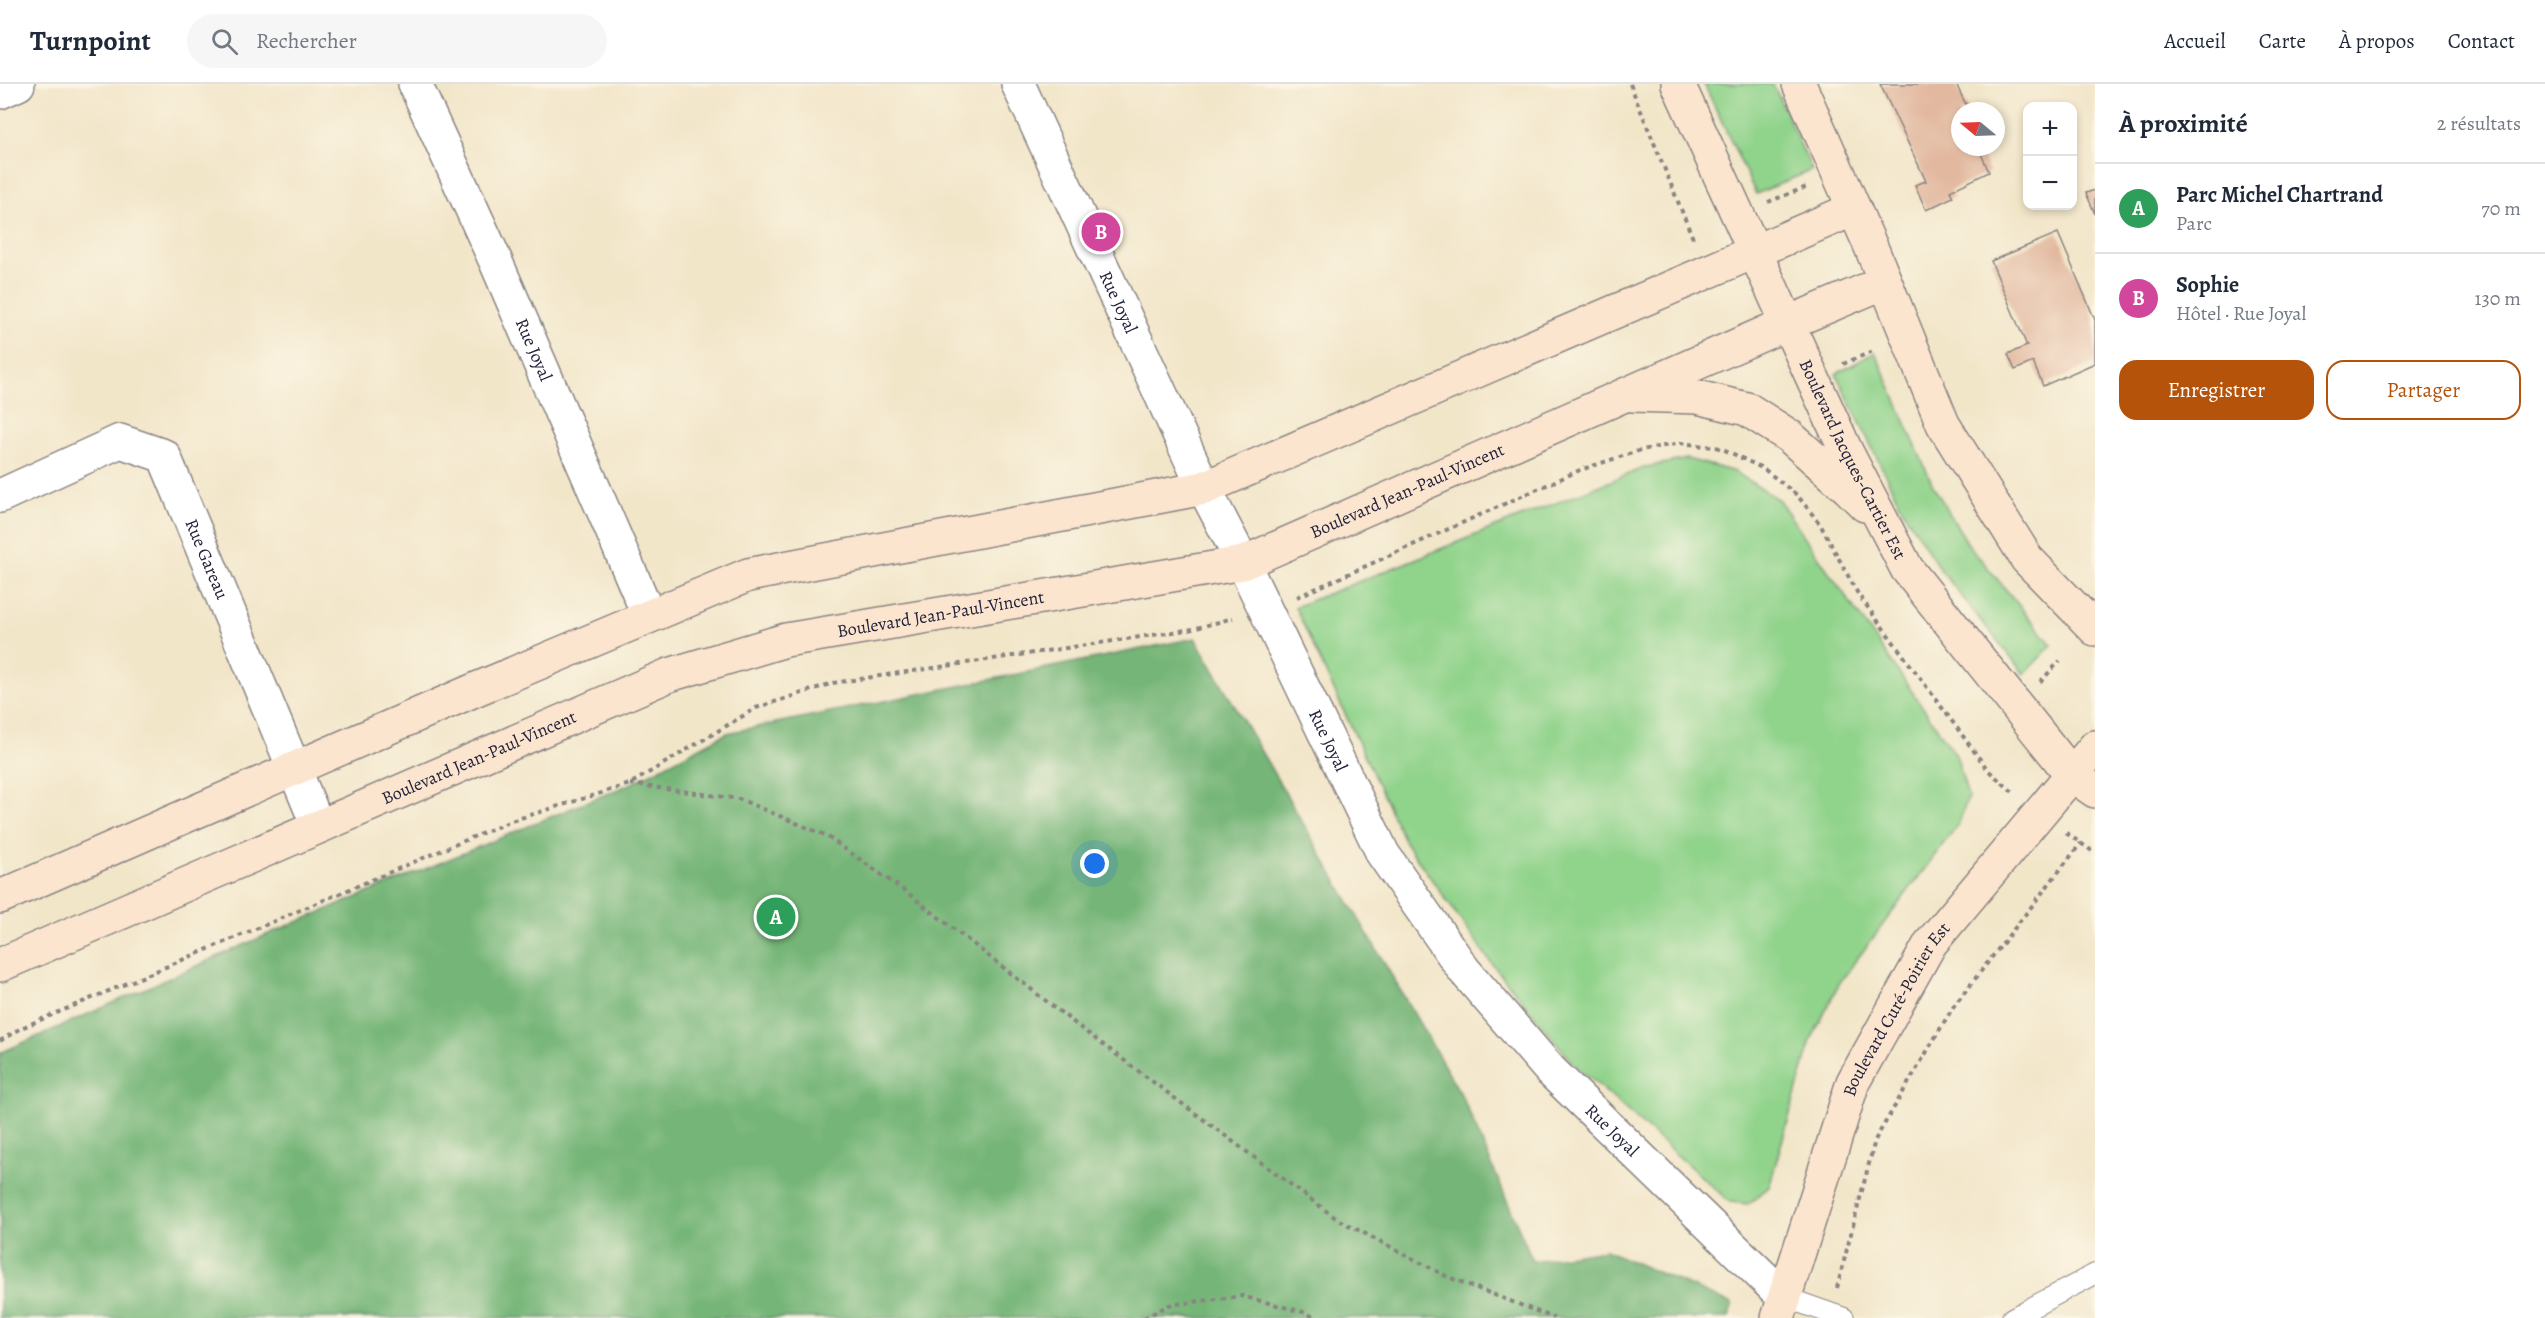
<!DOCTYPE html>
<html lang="fr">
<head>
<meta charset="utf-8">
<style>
  body { margin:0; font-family:Alegreya,serif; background:#f6f6f7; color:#1f2937 }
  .controls { position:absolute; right:18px; top:18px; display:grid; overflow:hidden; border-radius:12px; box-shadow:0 3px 9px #0003 }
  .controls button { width:54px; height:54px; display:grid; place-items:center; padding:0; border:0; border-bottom:2px solid #e0e1e3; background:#fff; color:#1f2937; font:30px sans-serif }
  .compass { position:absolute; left:1951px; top:18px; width:54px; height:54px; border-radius:50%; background:#fff; box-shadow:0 3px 9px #0003; rotate:289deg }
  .you { position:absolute; left:1095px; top:780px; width:21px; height:21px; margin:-15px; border:4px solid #fff; border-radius:50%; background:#1a73e8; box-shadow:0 0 0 9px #1a73e833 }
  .badge { display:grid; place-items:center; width:39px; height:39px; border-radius:50%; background:#b45309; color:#fff; font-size:20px; font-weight:700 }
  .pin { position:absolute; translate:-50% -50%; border:3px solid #fff; box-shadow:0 2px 6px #0006 }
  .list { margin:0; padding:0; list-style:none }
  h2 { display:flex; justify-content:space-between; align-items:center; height:78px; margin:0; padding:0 24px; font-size:26px }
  h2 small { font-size:20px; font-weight:400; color:#747a83 }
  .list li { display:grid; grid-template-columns:39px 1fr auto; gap:18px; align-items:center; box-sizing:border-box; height:90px; padding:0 24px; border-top:2px solid #e0e1e3 }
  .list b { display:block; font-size:22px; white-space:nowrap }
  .list p { margin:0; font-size:20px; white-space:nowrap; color:#747a83 }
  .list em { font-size:20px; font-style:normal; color:#747a83 }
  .actions { display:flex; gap:12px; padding:18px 24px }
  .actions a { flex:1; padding:14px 0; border:2px solid #b45309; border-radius:18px; text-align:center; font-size:21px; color:#b45309 }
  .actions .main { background:#b45309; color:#fff }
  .icon { flex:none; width:33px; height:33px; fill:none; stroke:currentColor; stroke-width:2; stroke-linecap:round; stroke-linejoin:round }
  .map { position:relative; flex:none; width:2095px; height:1234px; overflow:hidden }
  header { display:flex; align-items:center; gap:36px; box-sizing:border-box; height:84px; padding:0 30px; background:#fff; border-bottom:2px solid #e0e1e3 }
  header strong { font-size:28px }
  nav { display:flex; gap:33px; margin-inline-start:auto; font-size:21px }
  .search { width:420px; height:54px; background:#f6f6f7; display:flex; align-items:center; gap:15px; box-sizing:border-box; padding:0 21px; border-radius:33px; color:#747a83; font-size:22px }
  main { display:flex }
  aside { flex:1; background:#fff }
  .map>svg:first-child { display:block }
  .green { fill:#90d38b; stroke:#597a63; stroke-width:1.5 }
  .forest { fill:#74b577; stroke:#4b6c59; stroke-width:1.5 }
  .building { fill:#e2b89f }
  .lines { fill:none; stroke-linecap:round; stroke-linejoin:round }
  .lane-casing { stroke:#8a8482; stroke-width:22 }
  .street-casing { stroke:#8a8482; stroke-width:36 }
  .secondary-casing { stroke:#8a8482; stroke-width:36 }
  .path { stroke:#8a8482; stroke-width:4; stroke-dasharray:4.5 4.5; stroke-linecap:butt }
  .lane { stroke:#fff; stroke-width:20 }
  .street { stroke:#fff; stroke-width:33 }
  .secondary { stroke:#fce5cf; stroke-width:33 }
  .labels { text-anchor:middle; stroke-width:4.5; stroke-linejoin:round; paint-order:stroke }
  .street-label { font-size:18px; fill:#22223b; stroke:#fcf5e5 }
</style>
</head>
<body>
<header>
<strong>Turnpoint</strong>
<div class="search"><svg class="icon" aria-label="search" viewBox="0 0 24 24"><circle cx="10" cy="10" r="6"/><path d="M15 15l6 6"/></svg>Rechercher</div>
<nav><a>Accueil</a><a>Carte</a><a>À propos</a><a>Contact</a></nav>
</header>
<main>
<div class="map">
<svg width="2095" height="1234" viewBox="0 0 2095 1234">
  <rect width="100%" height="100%" fill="#fcf5e5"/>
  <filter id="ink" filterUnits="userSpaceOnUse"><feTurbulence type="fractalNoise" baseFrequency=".0167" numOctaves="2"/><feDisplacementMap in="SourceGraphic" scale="12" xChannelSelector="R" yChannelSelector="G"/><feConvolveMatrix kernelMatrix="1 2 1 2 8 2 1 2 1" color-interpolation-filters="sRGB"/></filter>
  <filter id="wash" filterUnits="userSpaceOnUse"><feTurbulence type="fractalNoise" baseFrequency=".008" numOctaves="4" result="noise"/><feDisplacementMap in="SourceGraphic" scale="24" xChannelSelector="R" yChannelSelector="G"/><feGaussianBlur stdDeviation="1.35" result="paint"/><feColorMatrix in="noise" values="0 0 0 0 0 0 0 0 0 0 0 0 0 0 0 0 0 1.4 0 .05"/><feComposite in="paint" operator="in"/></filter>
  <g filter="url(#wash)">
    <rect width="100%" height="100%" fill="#f2e6c9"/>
    <path class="green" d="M1704,0H1773L1812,86L1756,110Z
      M1875,268L1933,402L1968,460L2052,561L2024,590L1939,484L1902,425L1836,290Z
      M1687,375L1735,388L1779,416L1956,671L1968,713L1959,739L1840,898L1811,956L1769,1103L1748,1120L1730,1118L1571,977L1489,876L1405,758L1295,523L1646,383Z"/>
    <path class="forest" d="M1195,554L1463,1014L1533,1177L1605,1166L1732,1220L1729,1234H0V969L273,848L630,700L727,649Z"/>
    <g id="blocks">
      <path class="building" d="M1880,0H1956L1969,27H1960V63H1978L1989,88L1950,107L1953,113L1926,126L1915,101L1926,97Z
        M2095,106V130L2086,109Z
        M2058,149L2095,236V279L2043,302L2033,278L2015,286L2008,270L2027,262L1991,177Z"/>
    </g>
  </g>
  <g filter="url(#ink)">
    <use href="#blocks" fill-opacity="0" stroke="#8a8482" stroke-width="1.5"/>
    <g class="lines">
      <defs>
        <path id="lane" d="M1784,1213L1844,1234
          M2012,1234L2095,1190"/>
        <g id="street">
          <path id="s1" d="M415,0L496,178L649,532"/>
          <path id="s2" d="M1018,0L1204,404L1243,479L1383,770L1464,886L1550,986L1784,1213"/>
          <path d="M0,8L18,0"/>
          <path id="s3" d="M0,412L120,357L164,372L318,742"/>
        </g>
        <g id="secondary">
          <path id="s4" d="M1678,0L1846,367L1907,485L2072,691L2095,707"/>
          <path d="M1799,0L1871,163L1943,340L2027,475L2095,545"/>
          <path d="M1632,311L1697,313L1747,325L1789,352L1849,405L1865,421"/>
          <path d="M0,813L479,604L748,491L1204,404L1854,125"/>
          <path id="s5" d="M0,881L669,591L786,556L1243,479L1788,239L1885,198"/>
          <path id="s6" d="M1778,1234L1853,998L1930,860L2095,663"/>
        </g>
      </defs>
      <use href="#lane" class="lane-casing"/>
      <use href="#street" class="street-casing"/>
      <use href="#secondary" class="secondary-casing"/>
      <path class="path" d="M1630,0L1694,157
        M1768,118L1809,102
        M1843,280L1873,267
        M1297,513L1580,386L1641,366L1681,359L1721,364L1764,385L1797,411L1820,440L1858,510L1988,686L2015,710
        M2040,598L2060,577
        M630,700L739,715L825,751L909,810L1082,945L1337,1135L1448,1193L1554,1234
        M2066,749L2095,769
        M0,957L21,944L511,737L630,700L756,624L833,599L1193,545L1233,534
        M1837,1204L1875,1056L1953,923L2081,759
        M1144,1234L1169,1221L1242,1212L1307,1229L1315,1234"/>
      <use href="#lane" class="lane"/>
      <use href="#street" class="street"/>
      <use href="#secondary" class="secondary"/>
    </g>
  </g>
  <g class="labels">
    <g class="street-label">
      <text dy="6" stroke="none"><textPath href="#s2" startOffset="240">Rue Joyal</textPath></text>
      <text dy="6" stroke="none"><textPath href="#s1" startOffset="291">Rue Joyal</textPath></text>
      <text dy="6" stroke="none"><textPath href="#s4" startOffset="414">Boulevard Jacques-Cartier Est</textPath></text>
      <text dy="6" stroke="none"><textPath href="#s5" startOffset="1494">Boulevard Jean-Paul-Vincent</textPath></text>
      <text dy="6" stroke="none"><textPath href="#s3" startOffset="290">Rue Gareau</textPath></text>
      <text dy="6" stroke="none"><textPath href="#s5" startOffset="1008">Boulevard Jean-Paul-Vincent</textPath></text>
      <text dy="6" stroke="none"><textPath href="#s2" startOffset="726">Rue Joyal</textPath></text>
      <text dy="6" stroke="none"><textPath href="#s5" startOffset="522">Boulevard Jean-Paul-Vincent</textPath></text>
      <text dy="6" stroke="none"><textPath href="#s6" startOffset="332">Boulevard Curé-Poirier Est</textPath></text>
      <text dy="6" stroke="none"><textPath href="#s2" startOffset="1212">Rue Joyal</textPath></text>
    </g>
  </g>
</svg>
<div class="controls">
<button>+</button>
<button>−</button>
</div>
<svg class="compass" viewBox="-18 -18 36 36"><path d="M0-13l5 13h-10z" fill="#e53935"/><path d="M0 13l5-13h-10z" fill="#747a83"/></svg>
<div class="you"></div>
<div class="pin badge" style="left:776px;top:833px;background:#2e9e5b">A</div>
<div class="pin badge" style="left:1101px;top:148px;background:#d1479c">B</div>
</div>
<aside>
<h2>À proximité<small>2 résultats</small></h2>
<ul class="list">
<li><span class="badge" style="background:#2e9e5b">A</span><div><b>Parc Michel Chartrand</b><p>Parc</p></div><em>70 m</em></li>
<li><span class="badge" style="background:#d1479c">B</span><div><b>Sophie</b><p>Hôtel · Rue Joyal</p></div><em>130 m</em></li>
</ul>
<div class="actions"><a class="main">Enregistrer</a><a>Partager</a></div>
</aside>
</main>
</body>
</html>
